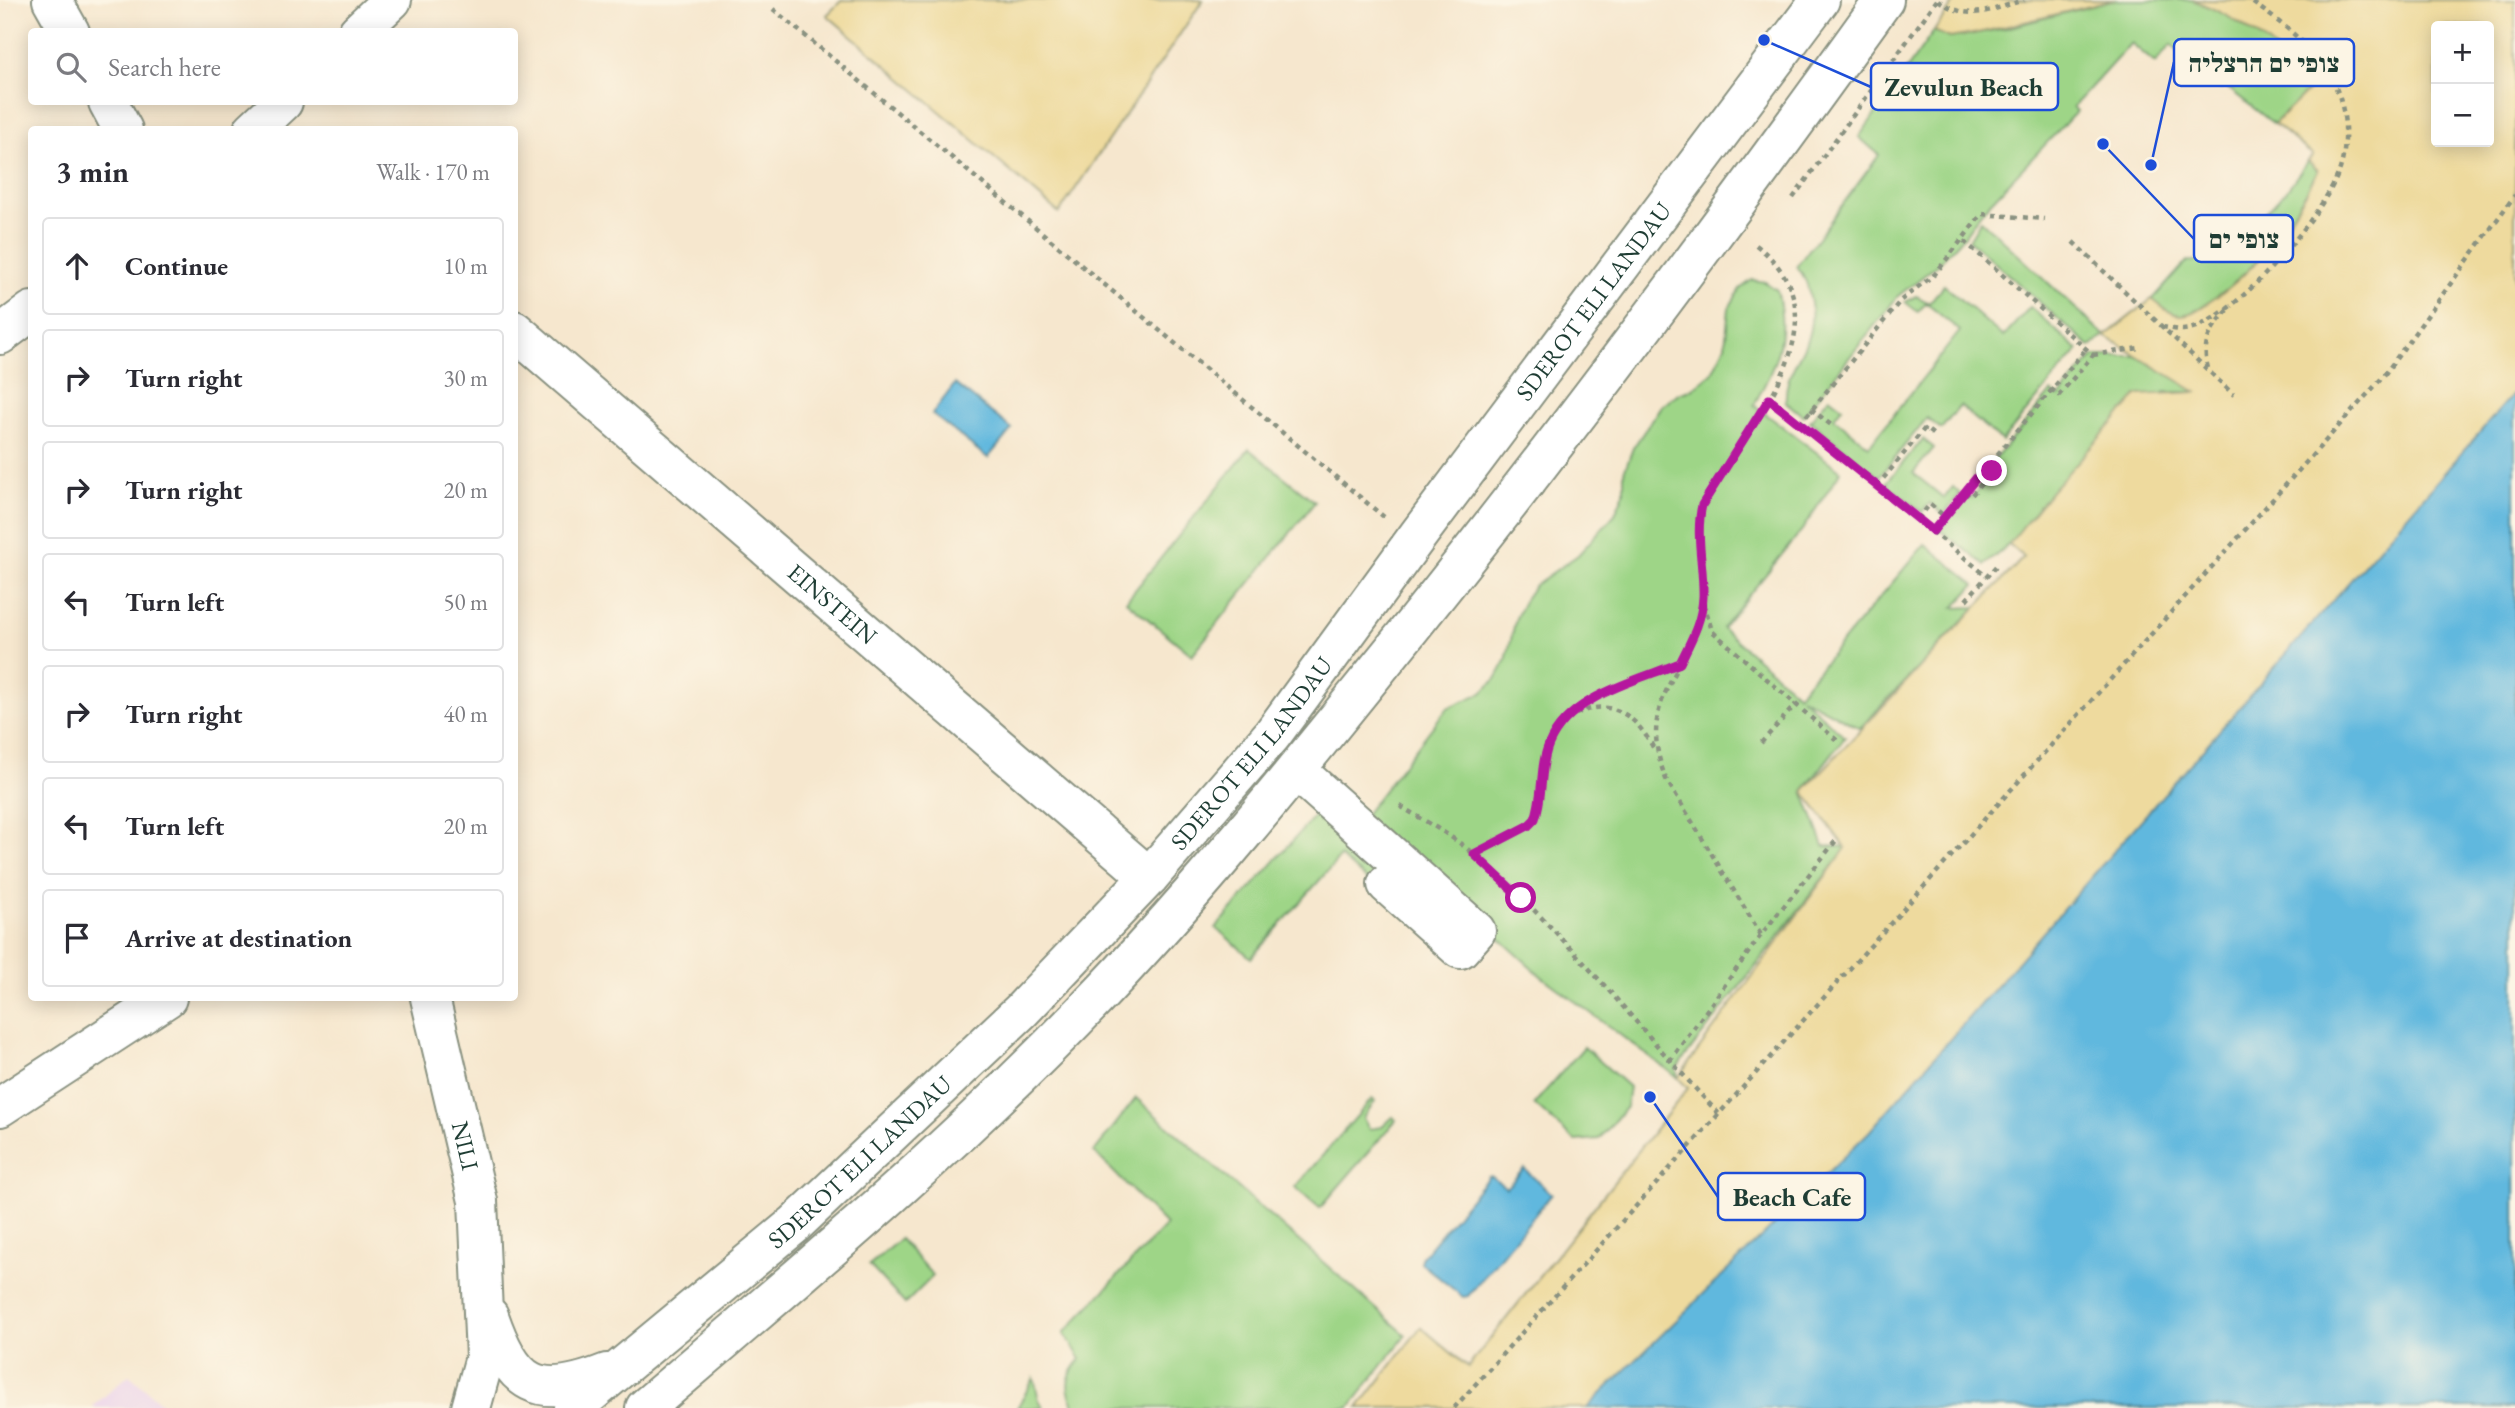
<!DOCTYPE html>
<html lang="en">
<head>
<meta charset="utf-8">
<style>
  body { margin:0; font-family:"EB Garamond","Frank Ruhl Libre",serif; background:#f2f2f3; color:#2b2b33 }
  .controls { position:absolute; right:21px; top:21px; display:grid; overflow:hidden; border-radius:7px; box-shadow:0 4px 18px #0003 }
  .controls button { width:63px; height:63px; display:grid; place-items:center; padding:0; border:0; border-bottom:2px solid #e1e1e2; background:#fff; color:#2b2b33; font:35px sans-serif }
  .stop { position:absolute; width:21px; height:21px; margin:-16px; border:5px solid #b5179e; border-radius:50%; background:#fff }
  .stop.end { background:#b5179e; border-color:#fff; box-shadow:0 2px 7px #0008 }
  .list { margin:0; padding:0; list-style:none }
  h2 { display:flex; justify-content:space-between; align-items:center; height:91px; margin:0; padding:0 28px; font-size:30px }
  h2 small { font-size:23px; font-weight:400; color:#7c7c81 }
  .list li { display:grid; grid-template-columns:46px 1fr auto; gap:21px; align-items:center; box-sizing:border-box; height:98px; margin:0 14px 14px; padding:0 14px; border:2px solid #e1e1e2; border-radius:7px }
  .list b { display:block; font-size:26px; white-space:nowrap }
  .list em { font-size:23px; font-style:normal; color:#7c7c81 }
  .icon { flex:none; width:38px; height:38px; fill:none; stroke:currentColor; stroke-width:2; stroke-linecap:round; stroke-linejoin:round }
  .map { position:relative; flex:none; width:2515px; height:1408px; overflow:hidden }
  .search { position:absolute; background:#fff; box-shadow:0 4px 18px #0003; left:28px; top:28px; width:490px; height:77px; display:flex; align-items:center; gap:18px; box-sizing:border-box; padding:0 24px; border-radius:7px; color:#7c7c81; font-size:26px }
  .panel { position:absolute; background:#fff; box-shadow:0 4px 18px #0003; left:28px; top:126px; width:490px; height:875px; border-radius:7px }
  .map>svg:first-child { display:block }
  .built { fill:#ead1ec }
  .green { fill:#9ed587; stroke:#5e895e; stroke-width:2 }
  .sand { fill:#eeda9e; stroke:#868c69; stroke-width:2; fill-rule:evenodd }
  .water { fill:#61b8de; stroke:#407a89; stroke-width:2 }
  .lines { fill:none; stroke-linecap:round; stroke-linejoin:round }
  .minor-casing { stroke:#8a9281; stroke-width:42 }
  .path { stroke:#8a9281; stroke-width:4.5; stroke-dasharray:5 5; stroke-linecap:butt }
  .minor { stroke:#fff; stroke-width:38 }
  .route { stroke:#b5179e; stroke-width:9 }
  .labels { text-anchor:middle; stroke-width:6; stroke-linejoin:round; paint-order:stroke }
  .street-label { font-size:24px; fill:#1f3d34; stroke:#fcf5e5 }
  .leader { fill:none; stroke:#1d4ed8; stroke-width:2.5 }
  .callout-dot { fill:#1d4ed8; stroke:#fcf5e5; stroke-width:2.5 }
  .callout { fill:#fcf5e5; stroke:#1d4ed8; stroke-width:2.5 }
  .callout-label { font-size:26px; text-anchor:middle; font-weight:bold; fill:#1f3d34 }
</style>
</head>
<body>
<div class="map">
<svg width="2515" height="1408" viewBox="0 0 2515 1408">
  <rect width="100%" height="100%" fill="#fcf5e5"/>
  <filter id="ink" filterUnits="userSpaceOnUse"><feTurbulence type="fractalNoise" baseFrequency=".0143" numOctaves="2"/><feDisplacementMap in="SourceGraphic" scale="14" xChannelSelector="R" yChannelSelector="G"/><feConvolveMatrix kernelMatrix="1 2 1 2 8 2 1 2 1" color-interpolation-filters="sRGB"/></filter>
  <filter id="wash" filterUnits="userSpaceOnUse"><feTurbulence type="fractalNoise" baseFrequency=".00686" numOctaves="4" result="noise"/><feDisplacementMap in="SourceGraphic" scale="28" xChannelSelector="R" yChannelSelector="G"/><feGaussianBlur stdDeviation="1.57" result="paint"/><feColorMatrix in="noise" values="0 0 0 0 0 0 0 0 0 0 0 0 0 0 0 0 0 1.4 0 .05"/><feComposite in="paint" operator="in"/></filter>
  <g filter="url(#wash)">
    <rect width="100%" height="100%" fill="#f6e7ce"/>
    <path class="built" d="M129,1375L167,1408H91Z"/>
    <path class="green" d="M2115,0C2140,0 2166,0 2191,0C2232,4 2287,57 2310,89L2274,124L2224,85L2221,89L2171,45L2155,63L2131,43L2073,107L2077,111L1981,212L1965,235L1936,266L1898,296L1803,416L1786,402C1784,379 1796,365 1805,345C1816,320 1813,287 1797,266L1879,155L1859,137L1934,31L1950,38L2006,28Z
      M2308,161L2318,170C2292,221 2258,270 2209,302C2201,307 2190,316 2180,315C2169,314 2161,306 2152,300L2187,261C2203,263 2211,254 2226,254L2286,191Z
      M1981,220L2105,336L2090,347L1969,240Z
      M1752,280L1765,282L1777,290C1789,338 1776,363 1754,405L1841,471L1802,530L1722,628L1798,694L1925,544L1975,585L1954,608L1976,607L1860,728L1801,697L1845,737L1803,791L1824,846L1847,847L1676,1069L1678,1078L1541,976L1364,816L1447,708L1482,693L1496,679L1506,661L1516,618L1525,599L1535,585L1578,555L1615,514L1624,493V472L1633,448L1661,406L1676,395L1692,389L1712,373L1725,346L1729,308L1740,289Z
      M1944,285L2003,337L2030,307L2078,350L2002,441L1960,406L1941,429L1927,418L1879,477L1810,421L1829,397L1842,407L1834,418L1869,446L1960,331L1926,303L1918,312L1905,302L1916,296L1929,303Z
      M2094,356H2136L2198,392H2165L2053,489L2009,544L1985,565L1939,529L1965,495L1971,499L1993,471L1989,466L2051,392L2059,397Z
      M1923,439L1934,448L1913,473L1944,498L1953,487L1960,494L1944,514L1930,503L1922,512L1886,483Z
      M1249,449L1315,502L1192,655L1126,601Z
      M1318,812L1380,866L1368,881L1340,857L1251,958L1216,928Z
      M1584,1047L1629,1087L1626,1107L1599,1139L1575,1141L1534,1104Z
      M1136,1098L1406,1335L1349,1408H1071L1074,1405C1064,1385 1067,1375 1081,1359L1064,1333L1166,1225L1094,1152Z
      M1372,1099L1375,1101L1363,1118L1369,1129L1382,1127L1393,1117L1396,1120L1320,1208L1295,1187Z
      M900,1239L933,1276L905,1304L869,1265Z
      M1034,1378L1039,1400L1044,1408H1017Z"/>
    <path class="sand" d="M842,0H1203L1059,213L827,15Z
      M1956,0H2115L1979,33L1950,38L1934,31Z
      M2193,0H2515V392L1869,1132L1587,1408H1358L1421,1327L1468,1367L1688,1088L1678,1078L1846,848L1803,791L2024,557L2009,544L2053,489L2138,395L2196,392L2105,336L2152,299C2161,306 2169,314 2180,315C2190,316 2201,307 2209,302C2258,270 2292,222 2318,170L2308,161L2313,155L2274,124L2310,89C2281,47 2240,19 2193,0ZM2436,26H2489V142H2436Z"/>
    <path class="water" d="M955,384L1012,429L988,458L932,414Z
      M2515,392V1408H1587L1869,1132Z
      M1524,1169L1552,1194L1468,1296L1463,1297L1421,1263V1258L1488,1177L1491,1176L1506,1188Z"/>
  </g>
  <g filter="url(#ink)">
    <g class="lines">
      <defs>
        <g id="minor">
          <path d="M52,0L70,32"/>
          <path d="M358,32L392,0"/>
          <path d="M108,102L123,130"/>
          <path d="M253,130L283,102"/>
          <path id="s1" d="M514,330L1149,877"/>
          <path d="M0,335L32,311"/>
          <path d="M1296,770L1476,931L1460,949L1387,884"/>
          <path id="s2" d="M430,998L478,1201L485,1357L471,1408"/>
          <path d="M0,1107L167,998"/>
          <path d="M489,1316C513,1386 536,1401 607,1373"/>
          <path id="s3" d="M573,1408L794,1225L1021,1011L1149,877L1272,735L1419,534L1820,0"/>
          <path d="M645,1408C803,1273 964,1139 1106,988C1201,887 1289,779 1376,671C1553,453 1720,228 1884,0"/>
        </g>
      </defs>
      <use href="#minor" class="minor-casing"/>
      <path class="path" d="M1938,0C1970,23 1989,10 2024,0
        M773,9L1384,517
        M1793,198L1937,0
        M1964,241L2093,355L2059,395L2051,389
        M2073,242L2234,395
        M1756,245C1855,322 1744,429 1702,505C1695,537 1707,569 1702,602C1692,676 1633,696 1666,779L1761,935
        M2162,327C2169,328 2177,330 2183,330C2231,327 2325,213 2340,169C2346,150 2347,126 2342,106C2331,58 2287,27 2249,0
        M2093,355L2139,348
        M2208,368C2200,340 2214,325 2232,306
        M1769,399L1987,576
        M1811,409L1831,425
        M1800,424L1901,300L1935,274L1982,214L2044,219
        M1877,486L1925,428L1935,436
        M1965,492L1970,497L1992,471L1986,466
        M1918,519L1930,504L1945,517
        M1933,531L2086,349
        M1966,600L1997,565
        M1704,603L1712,631L1840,743
        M1576,714C1614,696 1638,718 1655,751
        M1761,743L1796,704
        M1400,806C1425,821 1453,836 1476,856C1566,933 1638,1028 1719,1114
        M1474,854L1528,826L1535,819C1544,795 1539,767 1549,744C1568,696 1636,681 1679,664
        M1670,1061L1761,935L1838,838
        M1454,1408L2382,378L2515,195"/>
      <use href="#minor" class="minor"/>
    </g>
  </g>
  <g class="lines" filter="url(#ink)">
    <path class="route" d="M1521,898L1474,854L1528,826L1535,819C1544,795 1539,767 1549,744C1569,696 1636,681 1680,663C1690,642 1702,622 1703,597C1704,566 1695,536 1702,505L1769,399L1933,531L1986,466L1992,471"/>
  </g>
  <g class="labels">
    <g class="street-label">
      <text dy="8" stroke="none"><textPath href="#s3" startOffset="1512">SDEROT ELI LANDAU</textPath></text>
      <text dy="8" stroke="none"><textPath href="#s1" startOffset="420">EINSTEIN</textPath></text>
      <text dy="8" stroke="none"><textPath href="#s3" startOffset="945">SDEROT ELI LANDAU</textPath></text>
      <text dy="8" stroke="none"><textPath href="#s2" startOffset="152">NILI</textPath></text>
      <text dy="8" stroke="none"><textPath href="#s3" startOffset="378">SDEROT ELI LANDAU</textPath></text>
    </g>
  </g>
  <path class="leader" d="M2151 165L2174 62M1764 40L1871 87M2103 144L2194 239M1650 1097L1718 1197"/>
  <g class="callout-dot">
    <circle cx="2151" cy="165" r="7"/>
    <circle cx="1764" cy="40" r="7"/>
    <circle cx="2103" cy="144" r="7"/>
    <circle cx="1650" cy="1097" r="7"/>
  </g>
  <g class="callout">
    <rect x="2174" y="39" width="180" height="47" rx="7"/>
    <rect x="1871" y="63" width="187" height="47" rx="7"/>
    <rect x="2194" y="215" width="99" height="47" rx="7"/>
    <rect x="1718" y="1173" width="147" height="47" rx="7"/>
  </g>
  <g class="callout-label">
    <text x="2264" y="72">צופי ים הרצליה</text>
    <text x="1964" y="96">Zevulun Beach</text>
    <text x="2244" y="248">צופי ים</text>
    <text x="1792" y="1206">Beach Cafe</text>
  </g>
</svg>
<div class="controls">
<button>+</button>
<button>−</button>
</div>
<div class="stop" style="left:1521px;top:898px"></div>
<div class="stop end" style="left:1992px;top:471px"></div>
<div class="search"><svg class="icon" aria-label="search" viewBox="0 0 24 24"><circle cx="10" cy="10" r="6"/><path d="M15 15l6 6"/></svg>Search here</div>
<section class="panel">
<h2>3 min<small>Walk · 170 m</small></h2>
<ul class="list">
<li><svg class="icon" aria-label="ahead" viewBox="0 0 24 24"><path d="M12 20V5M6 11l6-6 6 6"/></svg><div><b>Continue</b></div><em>10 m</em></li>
<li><svg class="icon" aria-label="right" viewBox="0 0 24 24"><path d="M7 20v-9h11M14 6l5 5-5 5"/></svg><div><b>Turn right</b></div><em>30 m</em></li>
<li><svg class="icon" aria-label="right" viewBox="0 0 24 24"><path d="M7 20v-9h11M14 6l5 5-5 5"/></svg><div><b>Turn right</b></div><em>20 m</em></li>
<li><svg class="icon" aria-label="left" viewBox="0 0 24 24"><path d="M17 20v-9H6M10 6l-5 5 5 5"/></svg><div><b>Turn left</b></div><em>50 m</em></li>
<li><svg class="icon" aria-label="right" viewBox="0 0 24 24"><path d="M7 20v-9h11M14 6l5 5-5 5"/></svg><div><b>Turn right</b></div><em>40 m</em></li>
<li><svg class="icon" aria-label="left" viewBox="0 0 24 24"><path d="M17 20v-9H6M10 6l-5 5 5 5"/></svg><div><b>Turn left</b></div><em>20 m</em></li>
<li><svg class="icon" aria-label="arrive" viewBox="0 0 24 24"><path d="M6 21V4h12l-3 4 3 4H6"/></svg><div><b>Arrive at destination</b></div></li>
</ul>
</section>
</div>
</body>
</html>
